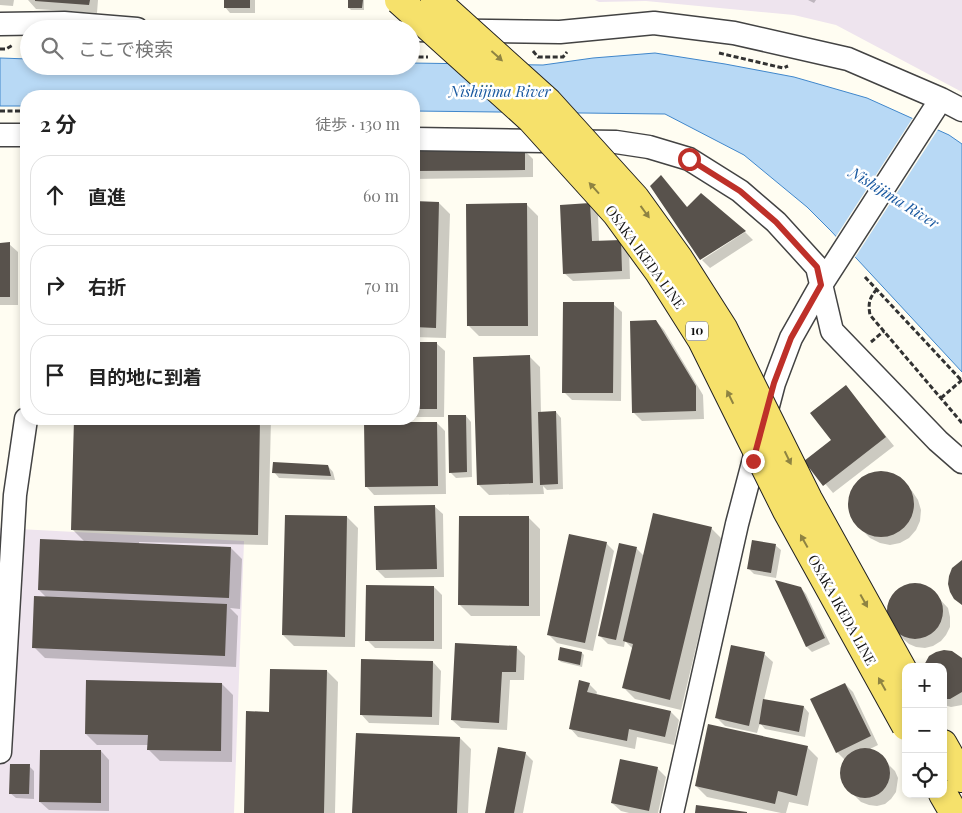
<!DOCTYPE html>
<html lang="ja">
<head>
<meta charset="utf-8">
<style>
  body { margin:0; font-family:"Playfair Display","Noto Sans JP",serif; background:#f2f2f2; color:#222 }
  .controls { position:absolute; right:15px; bottom:15px; display:grid; overflow:hidden; border-radius:10px; box-shadow:0 2px 8px #0003 }
  .controls button { width:45px; height:45px; display:grid; place-items:center; padding:0; border:0; border-bottom:1px solid #e0e0e0; background:#fff; color:#222; font:25px sans-serif }
  .stop { position:absolute; width:15px; height:15px; margin:-11px; border:4px solid #be3029; border-radius:50%; background:#fff }
  .stop.end { background:#be3029; border-color:#fff; box-shadow:0 1px 5px #0008 }
  .list { margin:0; padding:0; list-style:none }
  h2 { display:flex; justify-content:space-between; align-items:center; height:65px; margin:0; padding:0 20px; font-size:21px }
  h2 small { font-size:16px; font-weight:400; color:#767676 }
  .list li { display:grid; grid-template-columns:32px 1fr auto; gap:15px; align-items:center; box-sizing:border-box; height:80px; margin:0 10px 10px; padding:0 10px; border:1px solid #e0e0e0; border-radius:20px }
  .list b { display:block; font-size:19px; white-space:nowrap }
  .list em { font-size:16px; font-style:normal; color:#767676 }
  .icon { flex:none; width:28px; height:28px; fill:none; stroke:currentColor; stroke-width:2; stroke-linecap:round; stroke-linejoin:round }
  .map { position:relative; flex:none; width:962px; height:813px; overflow:hidden }
  .search { position:absolute; background:#fff; box-shadow:0 2px 8px #0003; left:20px; top:20px; width:400px; height:55px; display:flex; align-items:center; gap:12px; box-sizing:border-box; padding:0 18px; border-radius:28px; color:#767676; font-size:19px }
  .panel { position:absolute; background:#fff; box-shadow:0 2px 8px #0003; left:20px; top:90px; width:400px; height:335px; border-radius:20px }
  .map>svg:first-child { display:block }
  .industrial { fill:#eee4ee }
  .water { fill:#b8d9f5; stroke:#4087cb }
  .pier { fill:#fffdf2 }
  .shadow { fill:#0003 }
  .building { fill:#58524c }
  .lines { fill:none; stroke-linecap:round; stroke-linejoin:round }
  .minor-casing { stroke:#434343; stroke-width:25 }
  .major-casing { stroke:#212121; stroke-width:30 }
  .path { stroke:#323232; stroke-width:3; stroke-dasharray:5 2.5; stroke-linecap:butt }
  .minor { stroke:#fff; stroke-width:22 }
  .major { stroke:#f6e16b; stroke-width:28 }
  .major-bridge-casing { stroke:#212121; stroke-width:30; stroke-linecap:butt }
  .major-bridge { stroke:#f6e16b; stroke-width:28 }
  .oneway { fill:#8e8342 }
  .route { stroke:#be3029; stroke-width:6 }
  .labels { text-anchor:middle; stroke-width:5; stroke-linejoin:round; paint-order:stroke }
  .shield { fill:#fff; stroke:#585858; stroke-width:1 }
  .shield-label { font-size:12px; font-weight:bold; fill:#101010 }
  .street-label { font-size:14px; fill:#101010; stroke:#fff }
  .water-label { font-size:15px; font-style:italic; fill:#1a59a0; stroke:#fff }
</style>
</head>
<body>
<div class="map">
<svg width="962" height="813" viewBox="0 0 962 813">
  <rect width="100%" height="100%" fill="#fffdf2"/>
  <path class="industrial" d="M595,0H962V92L836,25L794,15L646,1L599,2Z
    M0,528L244,541L234,813H0Z"/>
  <path class="water" d="M655,53L725,64L794,77L867,98L949,135L962,144V372L831,231L807,207L744,155L665,114L414,111V96H26V106H0V58L29,59V66H411V63L543,65L593,58Z"/>
  <path class="pier" d="M914,116L939,128L854,259L835,238Z"/>
  <path class="shadow" d="M0,0H14L13,6L0,5Z
    M28,0H98L97,13L36,9Z
    M225,0H255V13H230L225,7Z
    M349,0H364V10H351L349,8Z
    M808,0H816L814,3Z
    M524,150L533,159V177L414,179V152Z
    M414,202L439,203L450,214L446,338L414,337Z
    M590,204L598,213L599,242L620,241L629,249L630,279L573,281L564,273Z
    M527,205L538,216V336H479L468,325Z
    M745,232L753,240L710,268L702,260Z
    M0,244H9L18,252V305H0Z
    M613,304L622,312L621,401L572,400L564,392Z
    M656,321L664,330L703,395L704,419L642,421L634,413Z
    M414,343H436L445,351L444,417H414Z
    M529,356L540,367L541,413L556,412L561,418L563,489L547,490L543,486L544,494L489,495L478,484Z
    M846,387L894,446L833,493L806,461L833,441Z
    M466,416L471,422L472,477L456,478L450,472Z
    M75,419H271L268,545L139,542V545L231,548L242,559L240,609L230,608L238,616L236,667L45,658L34,647L46,597L39,590L85,542L73,530Z
    M437,423L445,431L446,494L374,495L366,486Z
    M328,466L333,472L335,480L279,478L274,472Z
    M875,473H885L895,476L912,491L918,500L921,510L920,521L916,530L909,538L900,543L890,545L880,543L870,538L854,522L850,512L849,502L851,492L857,483L865,476Z
    M434,506L443,514L444,577L385,578L377,570Z
    M347,517L358,528L355,647L294,646L283,635Z
    M529,518L540,529V616H471L460,605Z
    M711,528L722,539L681,710L635,699L624,688L633,649L625,641L624,647L608,644L599,635L620,545L637,549L644,556Z
    M606,543L614,551L593,651L557,643L548,634Z
    M775,545L781,550L776,578L754,574L749,569Z
    M777,582L801,588L806,594L830,644L812,652L807,647Z
    M916,584L925,586L933,592L948,608L950,617V627L946,635L941,641L933,646L925,648L916,647L909,644L902,638L893,629L887,613L888,604L892,596L898,589L907,585Z
    M434,587L442,595V649L375,648L367,640Z
    M516,647L525,656L524,680H510L507,730L461,728L452,720Z
    M582,653L584,655L582,667L561,662L559,660Z
    M764,654L773,662L764,700L804,707L809,713L805,737L765,729L760,723L757,733L725,726L717,718Z
    M962,659V705L951,707L944,705L943,667Z
    M433,662L441,671L439,725L369,723L361,714Z
    M327,671L338,682L335,813H245Z
    M222,684L233,695L232,762L160,761L149,750V745H97L86,734Z
    M589,684L597,692L596,696L671,712L679,720L674,745L637,737L635,749L578,737L570,728Z
    M845,684L853,692L878,745L868,750L875,752L886,762L895,771L898,778L896,792L891,799L885,804L877,806L869,805L861,802L846,787L843,780L842,771L846,761L837,752Z
    M460,738L471,749L468,813H354Z
    M807,747L818,758L808,806L789,802L786,813H781L707,797L696,786Z
    M101,751L109,760V811L49,810L40,802Z
    M525,753L533,761L523,813H486Z
    M29,766L34,771V799L16,798L10,793Z
    M657,768L666,777L658,813H629L621,811L612,803Z"/>
  <path class="building" d="M35,0H90L89,5L35,1Z
    M224,0H250V8H224Z
    M348,0H363L362,8H348Z
    M525,149V170L414,171V151Z
    M661,175L687,207L701,193L746,231L700,260L650,186Z
    M414,201L439,202L436,328L414,327Z
    M527,203L528,326H467L466,204Z
    M590,203L592,241L621,240L622,271L563,274L560,205Z
    M10,242V297H0V243Z
    M563,302H614L613,393H562Z
    M656,320L696,386V411L632,413L630,321Z
    M414,342H437V409H414Z
    M530,355L533,483L477,485L473,357Z
    M846,385L886,437L823,486L804,461L831,440L810,413Z
    M556,411L558,484L540,485L538,412Z
    M448,415H466L467,472L449,473Z
    M74,419H260L258,535L71,530Z
    M364,422H437L438,486L365,487Z
    M273,462L328,465L331,476L272,473Z
    M848 504a33 33 0 1 1 66 0a33 33 0 1 1-66 0Z
    M435,505L437,569L376,570L374,506Z
    M653,513L712,527L670,700L622,688L633,644L623,641Z
    M285,515L347,516L345,637L282,635Z
    M459,516H529V606L458,605Z
    M569,534L607,542L585,643L547,635Z
    M40,539L231,547L229,598L38,590Z
    M752,540L776,544L771,573L747,569Z
    M619,543L637,547L616,640L598,636Z
    M962,560V605L954,599L950,592L948,584L949,576L952,568Z
    M775,580L801,587L825,638L806,647Z
    M887 611a28 28 0 1 1 56 0a28 28 0 1 1-56 0Z
    M366,585L434,586V641H365Z
    M34,596L227,604L225,656L32,648Z
    M455,643L517,646L516,672H502L499,723L451,720Z
    M731,645L765,652L749,726L715,718Z
    M560,647L582,652L580,665L558,660Z
    M944,650L952,651L962,658V692L950,699H943V667H923L929,656L936,652Z
    M361,659L433,661L432,717L360,715Z
    M270,669L327,670L324,813H244L246,711L269,712Z
    M86,680L222,683L221,751L147,750L148,735L85,734Z
    M579,680L590,683L587,692L671,711L665,737L629,729L627,741L569,729Z
    M845,683L871,736L836,753L810,699Z
    M763,699L804,706L799,732L759,724Z
    M708,724L808,746L797,796L778,791L775,804L695,786Z
    M356,733L460,737L457,813H352Z
    M498,747L526,752L514,813H485Z
    M840 773a25 25 0 1 1 50 0a25 25 0 1 1-50 0Z
    M40,750H101V803L39,802Z
    M620,759L658,767L649,811L611,803Z
    M10,764H30L29,794H9Z
    M696,805L747,812V813H695Z"/>
  <g class="lines">
    <defs>
      <path id="minor" d="M0,24L64,23L137,29
        M411,30L560,32L654,23L734,33L848,59L941,99L962,110
        M0,135H26
        M414,139L616,142L649,147L689,159L740,191L776,222L817,267L832,331L938,441L962,462
        M0,752L15,495L26,419
        M672,813L737,524L774,383L791,338L821,285L941,99"/>
      <path id="major" d="M943,744L962,778
        M943,794L954,813"/>
    </defs>
    <use href="#minor" class="minor-casing"/>
    <use href="#major" class="major-casing"/>
    <path class="path" d="M0,49H6L13,45
      M533,51L538,57H563L567,52
      M719,53L783,68L788,66
      M411,57H428
      M0,111H26
      M865,277L962,381
      M877,289C869,298 868,304 870,315L962,423
      M871,342L884,331
      M941,398L962,380"/>
    <use href="#minor" class="minor"/>
    <use href="#major" class="major"/>
    <defs>
      <path id="major-bridge" d="M399,0L531,119L616,213L659,272L702,340L787,511L906,726
        M435,0L548,102L635,198L679,259L723,328L808,499L906,676"/>
    </defs>
    <use href="#major-bridge" class="major-bridge-casing"/>
    <use href="#major-bridge" class="major-bridge"/>
  </g>
  <defs><path id="oneway-solid" d="M-6-.8H1V-3.2L6.5 0L1 3.2V.8H-6Z" transform="scale(1.25)"/></defs>
  <g class="oneway">
    <use href="#oneway-solid" transform="translate(497 56) rotate(42)"/>
    <use href="#oneway-solid" transform="translate(594 188) rotate(-132)"/>
    <use href="#oneway-solid" transform="translate(645 212) rotate(54)"/>
    <use href="#oneway-solid" transform="translate(730 397) rotate(-116)"/>
    <use href="#oneway-solid" transform="translate(788 458) rotate(64)"/>
    <use href="#oneway-solid" transform="translate(804 541) rotate(-119)"/>
    <use href="#oneway-solid" transform="translate(864 601) rotate(61)"/>
    <use href="#oneway-solid" transform="translate(882 684) rotate(-119)"/>
  </g>
  <g class="lines">
    <path class="route" d="M689,159L740,191L776,222L817,267L821,285L791,338L774,383L753,461"/>
  </g>
  <g class="labels">
    <rect class="shield" x="686" y="321.5" width="22" height="19" rx="4"/>
    <g class="shield-label">
      <text x="697" y="335">10</text>
    </g>
    <g class="street-label">
      <text transform="translate(645 257) rotate(54)" y="5">OSAKA IKEDA LINE</text>
      <text transform="translate(842 610) rotate(61)" y="5">OSAKA IKEDA LINE</text>
    </g>
    <g class="water-label">
      <text x="500" y="97">Nishijima River</text>
      <text transform="translate(894 198) rotate(32)" y="5">Nishijima River</text>
    </g>
  </g>
</svg>
<div class="controls">
<button>+</button>
<button>−</button>
<button><svg class="icon" aria-label="locate" viewBox="0 0 24 24"><circle cx="12" cy="12" r="6"/><path d="M12 2v4M12 18v4M2 12h4M18 12h4"/></svg></button>
</div>
<div class="stop" style="left:689px;top:159px"></div>
<div class="stop end" style="left:753px;top:461px"></div>
<div class="search"><svg class="icon" aria-label="search" viewBox="0 0 24 24"><circle cx="10" cy="10" r="6"/><path d="M15 15l6 6"/></svg>ここで検索</div>
<section class="panel">
<h2>2 分<small>徒歩 · 130 m</small></h2>
<ul class="list">
<li><svg class="icon" aria-label="ahead" viewBox="0 0 24 24"><path d="M12 20V5M6 11l6-6 6 6"/></svg><div><b>直進</b></div><em>60 m</em></li>
<li><svg class="icon" aria-label="right" viewBox="0 0 24 24"><path d="M7 20v-9h11M14 6l5 5-5 5"/></svg><div><b>右折</b></div><em>70 m</em></li>
<li><svg class="icon" aria-label="arrive" viewBox="0 0 24 24"><path d="M6 21V4h12l-3 4 3 4H6"/></svg><div><b>目的地に到着</b></div></li>
</ul>
</section>
</div>
</body>
</html>
